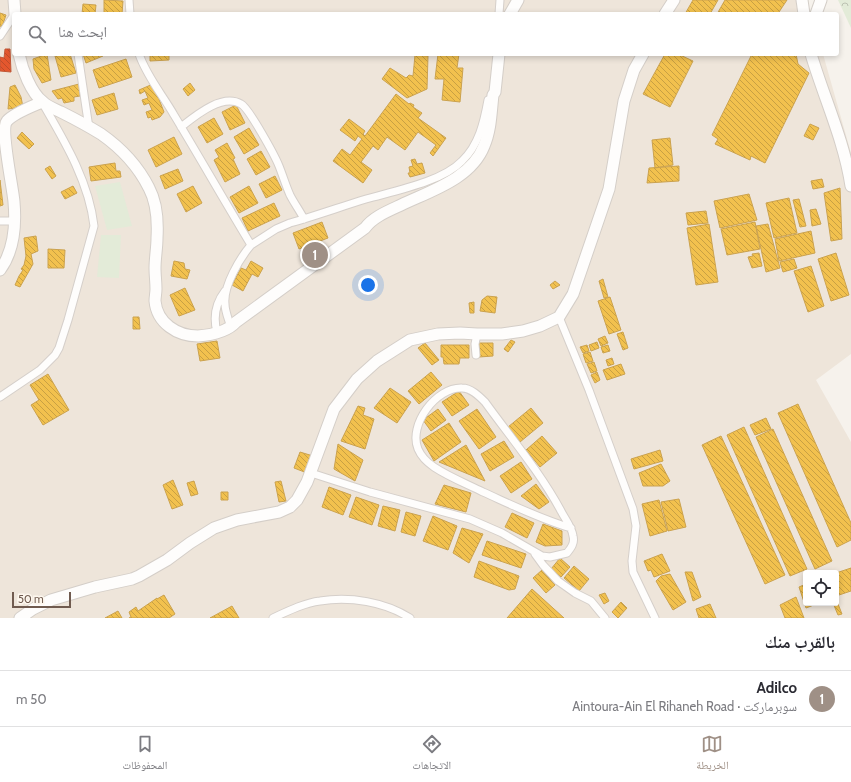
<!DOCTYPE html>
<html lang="ar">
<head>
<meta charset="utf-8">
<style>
  body { margin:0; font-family:Cabin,"Noto Naskh Arabic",sans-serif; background:#f7f7f7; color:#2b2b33; direction:rtl }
  .controls { position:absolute; right:12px; bottom:12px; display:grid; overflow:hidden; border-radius:4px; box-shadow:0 2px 6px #0003 }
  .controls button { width:36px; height:36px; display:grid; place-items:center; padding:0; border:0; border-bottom:1px solid #e1e1e2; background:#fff; color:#2b2b33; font:20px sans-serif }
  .scale { position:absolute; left:12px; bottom:10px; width:59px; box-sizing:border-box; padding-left:4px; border:2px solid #705b4f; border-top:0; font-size:11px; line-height:14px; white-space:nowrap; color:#705b4f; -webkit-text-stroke:3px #fdf7ee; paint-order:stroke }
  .you { position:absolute; left:368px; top:285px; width:14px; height:14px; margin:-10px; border:3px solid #fff; border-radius:50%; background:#1a73e8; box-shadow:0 0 0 6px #1a73e833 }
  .badge { display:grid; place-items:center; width:26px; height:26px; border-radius:50%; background:#9f9086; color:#fff; font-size:13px; font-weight:700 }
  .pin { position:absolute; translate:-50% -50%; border:2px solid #fff; box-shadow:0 1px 4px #0006 }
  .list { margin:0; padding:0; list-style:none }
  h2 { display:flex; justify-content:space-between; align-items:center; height:52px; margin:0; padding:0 16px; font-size:17px }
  h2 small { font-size:13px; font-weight:400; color:#7c7c81 }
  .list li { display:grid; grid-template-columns:26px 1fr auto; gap:12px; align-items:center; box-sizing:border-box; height:56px; padding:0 16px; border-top:1px solid #e1e1e2 }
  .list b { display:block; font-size:15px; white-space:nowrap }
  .list p { margin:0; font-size:13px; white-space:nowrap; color:#7c7c81 }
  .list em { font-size:13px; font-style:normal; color:#7c7c81 }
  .icon { flex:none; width:22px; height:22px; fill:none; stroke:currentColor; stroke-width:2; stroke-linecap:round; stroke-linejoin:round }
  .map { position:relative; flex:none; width:851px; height:618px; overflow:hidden; direction:ltr }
  .search { position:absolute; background:#fff; box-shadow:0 2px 6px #0003; left:12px; right:12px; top:12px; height:44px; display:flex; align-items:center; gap:10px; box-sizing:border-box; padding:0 14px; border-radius:4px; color:#7c7c81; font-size:15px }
  .sheet { height:108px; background:#fff }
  nav { display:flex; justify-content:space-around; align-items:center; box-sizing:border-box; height:56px; border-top:1px solid #e1e1e2; background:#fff; font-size:11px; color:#7c7c81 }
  nav a { display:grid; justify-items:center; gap:2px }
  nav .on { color:#9f9086 }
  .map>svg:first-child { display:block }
  .residential { fill:#eee5da; fill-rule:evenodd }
  .forest { fill:url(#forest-crowns) }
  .pitch { fill:#e3ebd8 }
  .homes { fill:url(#homes-back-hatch); stroke:#cba24e }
  .shops { fill:url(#shops-back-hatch); stroke:#c15838 }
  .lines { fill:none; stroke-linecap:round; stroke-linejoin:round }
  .street-casing { stroke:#d5cfca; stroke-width:9 }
  .secondary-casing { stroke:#d4cec8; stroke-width:13 }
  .street { stroke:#fefdfc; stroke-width:7 }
  .secondary { stroke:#fefdfc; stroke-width:11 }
</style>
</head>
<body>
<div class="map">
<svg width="851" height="618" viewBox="0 0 851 618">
  <defs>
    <pattern id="forest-crowns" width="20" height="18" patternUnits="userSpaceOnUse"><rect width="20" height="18" fill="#e3ebd8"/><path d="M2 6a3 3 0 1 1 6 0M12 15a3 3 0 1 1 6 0" fill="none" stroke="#bcc1b2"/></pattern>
    <pattern id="homes-back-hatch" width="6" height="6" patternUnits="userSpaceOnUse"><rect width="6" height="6" fill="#f2c14e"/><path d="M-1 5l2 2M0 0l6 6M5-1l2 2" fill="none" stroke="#c8a043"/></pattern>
    <pattern id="shops-back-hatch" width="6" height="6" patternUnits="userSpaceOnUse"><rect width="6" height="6" fill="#e4572e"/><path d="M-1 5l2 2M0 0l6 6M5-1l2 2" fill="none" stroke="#bd4b2a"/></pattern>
  </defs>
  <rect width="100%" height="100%" fill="#f6f2ec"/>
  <path class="residential" d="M0,0H800L806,14H14V54H823L851,153V354L816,380L851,442V618H0ZM806,573H836V603H806Z"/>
  <path class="forest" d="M838,0H851V28Z"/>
  <path class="pitch" d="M120,182L132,226L107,230L95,186Z
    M101,235H121L119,278L97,277Z"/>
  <path class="homes" d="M104,0L123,1L122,14H104Z
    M693,0H718L710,14H685Z
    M725,0H787L779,12L783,14H717Z
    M83,4L96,5L95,14H82Z
    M0,13L6,15L2,27L0,26Z
    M47,54L51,80L42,83L34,69L33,59Z
    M61,54H70L76,73L61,77L55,56Z
    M83,54H102L103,56L86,63Z
    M150,54H169V60L150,61Z
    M438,54H459L457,68H463L460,102L442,100L444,79H435Z
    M665,54H678L693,61L670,107L643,94Z
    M752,54H796L798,64L809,73L765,163L751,156L750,160L715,144L718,139L712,135Z
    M415,55L428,56L427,89L407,98L382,79L390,68L406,78L409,75L413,76Z
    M126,59L132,77L99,88L93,70Z
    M190,83L195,90L188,96L183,89Z
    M79,84L80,96L74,97V101L64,103L62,98L58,99L52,91Z
    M153,84L164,112L160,117L152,120L151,117L148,118L146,112L152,110L149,103L144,105L142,100L148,98L145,91L140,94L139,90Z
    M15,85L21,97L23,107L8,109L10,87Z
    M114,93L118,109L97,115L92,100Z
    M396,94L409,104L410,103L414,105L413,107L422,113L418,118L446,138L433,156L430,153L436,145L418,132L405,150L387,137L378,150L373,146L361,162L372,170L363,183L333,161L342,149L350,155L362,139L358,136L355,141L340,130L349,119L365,131L363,134L365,136Z
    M236,105L245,123L230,130L222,112Z
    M214,118L223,134L207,143L198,127Z
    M810,124L819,128L813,140L804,136Z
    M249,128L259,145L244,154L234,137Z
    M22,132L34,144L29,149L17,138Z
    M174,137L182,154L156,167L148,150Z
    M670,138L673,165L655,168L652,140Z
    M227,143L235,158L233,159L240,174L225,182L214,160L219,157L215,150Z
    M261,151L270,167L256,175L247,159Z
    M415,159L417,164L422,163L425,173L410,177L408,173H410L409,167L413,166L411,160Z
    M115,163L116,171H120L121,177L91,181L89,167Z
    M50,166L56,176L52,179L45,169Z
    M679,166V181L647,183L649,168Z
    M178,169L183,181L165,189L160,176Z
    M275,176L282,190L266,198L259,184Z
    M822,179L824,187L813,189L811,181Z
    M0,180L3,205L0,206Z
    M73,186L77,193L65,199L61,192Z
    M193,186L202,203L186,212L177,194Z
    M249,186L258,203L239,213L230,197Z
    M840,188L842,239L831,241L824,193Z
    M749,194L757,220L720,228L714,201Z
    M789,198L797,233L774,238L766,203Z
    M799,199L806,226L800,227L793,200Z
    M274,203L280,216L248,231L242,218Z
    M816,209L821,224L812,226L810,210Z
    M706,211L708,223L688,225L686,213Z
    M322,222L328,238L299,249L293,233Z
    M755,222L760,249L727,255L721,229Z
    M709,224L718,282L696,285L687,228Z
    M768,224L780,268L766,272L756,226Z
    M811,231L815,253L779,261L775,239Z
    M36,236L38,251L31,254L33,264L20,287L15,285L19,276L23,270L21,269L24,265L26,256L24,238Z
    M48,249L65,250L64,268H48Z
    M759,253L762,266L752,268L748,257L753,256L752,254Z
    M836,253L849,295L831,301L818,259Z
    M794,259L797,268L783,272L780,262Z
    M174,261L184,263L185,269L190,270L187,279L171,276Z
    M251,261L263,268L258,277L252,274L243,291L232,285L241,268L246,270Z
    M811,266L824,306L808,312L794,271Z
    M603,279L608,297L604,298L599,281Z
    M555,281L560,285L553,289L550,285Z
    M185,288L195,310L179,316L170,295Z
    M487,296L497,297L495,313L480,311L482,300Z
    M610,297L621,330L609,334L598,301Z
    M474,302V313H470L469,303Z
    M133,317H139L140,329H133Z
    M623,332L628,348L623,350L617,334Z
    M605,336L608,343L601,346L598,339Z
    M511,340L515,342L508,352L504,349Z
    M217,341L220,358L200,361L197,344Z
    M597,342L599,348L591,351L589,345Z
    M425,343L439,360L432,365L418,348Z
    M479,343H493V356L479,357Z
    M441,345H469V358H460L459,364H444L443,357H441Z
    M587,345L589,351L583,353L580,347Z
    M608,345L610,351L603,353L601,347Z
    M590,352L593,361L586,363L583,354Z
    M612,358L614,364L608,366L606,360Z
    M594,362L597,371L591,373L587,364Z
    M621,364L625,374L607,380L603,370Z
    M431,372L442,385L419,404L408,391Z
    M597,372L600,380L595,383L591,375Z
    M48,374L69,410L43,425L31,405L39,400L30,385Z
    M390,388L411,402L397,423L374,408Z
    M459,391L469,405L452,416L442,402Z
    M798,404L851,523V540L837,547L778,413Z
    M358,406L365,408L363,415L374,419L365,449L341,441Z
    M531,408L543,423L520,442L508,427Z
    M438,409L446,420L431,431L423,420Z
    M477,409L496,437L479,449L459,421Z
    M766,418L771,429L755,435L750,425Z
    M449,423L461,442L434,461L422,440Z
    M744,427L807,569L790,576L727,435Z
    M773,429L832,561L815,569L756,437Z
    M542,436L557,453L540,467L526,450Z
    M721,436L785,575L765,584L702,445Z
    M504,441L514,457L490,471L481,454Z
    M338,444L363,460L355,481L334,469Z
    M466,445L485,481L439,462Z
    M660,450L663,461L634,469L631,459Z
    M300,452L313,456L307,473L294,468Z
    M521,462L532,479L511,493L500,476Z
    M661,464L670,481L663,486H643L639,473Z
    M173,480L183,505L172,509L163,485Z
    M194,481L198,494L191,496L187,483Z
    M281,481L286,501L279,502L275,482Z
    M536,484L549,502L539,509L521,496Z
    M444,485L471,493L466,512L435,504Z
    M329,487L351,495L343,515L322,507Z
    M221,492H228V500H221Z
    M356,497L379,505L372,525L349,517Z
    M679,499L686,527L668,531L661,502Z
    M659,500L667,531L650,536L642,504Z
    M383,506L400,510L395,531L378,526Z
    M406,512L421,516L415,536L401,532Z
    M512,513L534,523L527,538L505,527Z
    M433,516L457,526L448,550L423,541Z
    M543,524L562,531V545L545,546L536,542Z
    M462,528L483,534L469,563L453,553Z
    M487,541L526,554L521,568L482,555Z
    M662,554L670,571L654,577L651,570L648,571L644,561Z
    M560,558L570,567L561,577L551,569Z
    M479,561L519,576L515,589L509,590L474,577Z
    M574,566L589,579L579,591L564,578Z
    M851,568V591L836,596V573Z
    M542,570L555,585L546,593L533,578Z
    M685,572H692L701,597L693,601Z
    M670,574L686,602L673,610L656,581L661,576Z
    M806,584V603H819L806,608L799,587Z
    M532,589L564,618H507Z
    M605,593L609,601L604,604L599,595Z
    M164,595L175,614L169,618H129L131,617L129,612L136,607L138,611L157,598V599Z
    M796,597L804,618H785L780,605Z
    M836,599L842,614L838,615L833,603H836Z
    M621,602L627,608L618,618L612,612Z
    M710,604L716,618H699L696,609Z
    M232,606L239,618H210Z
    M118,611L122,618H105Z"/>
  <path class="shops" d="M5,49H10L11,72L0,71V57L4,58Z"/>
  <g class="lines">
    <defs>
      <path id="street" d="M129,0L130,14
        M499,14L500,0
        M0,36L14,15
        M78,54L89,128
        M139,54C147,77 162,94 174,115C200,158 225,202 251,245C240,258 223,286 225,304C225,312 229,320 231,328
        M181,127C195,116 222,93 241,104C249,108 275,156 279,166C283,176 286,186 290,195C294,203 300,211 304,219
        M0,221H15
        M251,245L276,229L290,223C315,216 340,207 366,199C394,191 442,182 462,161C479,145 484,122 488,100
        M559,317L589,390L633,509L636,526L632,561L633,572L655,618
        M217,332C213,317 215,304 225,291
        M476,355L475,344L477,334
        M0,397L40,370L55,355L59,348L68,320L94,226C89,182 65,142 43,104
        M311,473L370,492L470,519L502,533L542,556L550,557L567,553C571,548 575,543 573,536C572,527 565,519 561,511C540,472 511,438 485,402C479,396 471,388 462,388C436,387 408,425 418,449C421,456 428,463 434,467C449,477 467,484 483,492C512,505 540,519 571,528
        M535,554L543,565L558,581L575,593L591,601L605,618
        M273,618C288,611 304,603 320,601C350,596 385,602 410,618"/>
      <path id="secondary" d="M14,0L15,14
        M802,0L804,14
        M510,14L518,0
        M665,14L674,0
        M816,14L821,0
        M19,54C22,69 31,93 43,102C48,107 55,109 61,112C75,119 88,126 101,134C121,148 138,166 149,188C157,203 158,221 157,238C157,248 155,258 155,268C155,275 156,282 156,289C156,293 155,297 155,301C157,323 177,336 198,336C211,335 227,332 236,322L365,228C373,217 388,211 401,205C430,191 471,179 484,146C491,130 491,112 493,95L495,92L499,54
        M811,54C824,98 844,140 851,186
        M0,270C14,251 16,225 14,202C13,188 0,129 7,121C14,113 33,106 42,102
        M20,618L33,609L51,600L95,587L132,579L139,576L167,560L190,543L214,528L237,520L279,512L290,507L297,500L307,482L334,409L357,379L377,361L410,340L438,334L460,333L477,334H502L523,331L540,326L559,317L573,294L609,189L624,101L634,70L643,54"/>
    </defs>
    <use href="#street" class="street-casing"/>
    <use href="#secondary" class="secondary-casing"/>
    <use href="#street" class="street"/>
    <use href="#secondary" class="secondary"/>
  </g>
</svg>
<div class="controls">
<button><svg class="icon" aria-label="locate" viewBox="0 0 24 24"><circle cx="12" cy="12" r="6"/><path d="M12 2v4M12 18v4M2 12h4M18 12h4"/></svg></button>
</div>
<div class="scale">50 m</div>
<div class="you"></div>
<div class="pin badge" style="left:315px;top:255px">1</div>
<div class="search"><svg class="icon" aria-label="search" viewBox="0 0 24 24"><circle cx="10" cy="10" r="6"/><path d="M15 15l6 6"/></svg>ابحث هنا</div>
</div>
<section class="sheet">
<h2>بالقرب منك<small></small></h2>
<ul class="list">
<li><span class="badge">1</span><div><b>Adilco</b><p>سوبرماركت · Aintoura-Ain El Rihaneh Road</p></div><em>50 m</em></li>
</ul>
</section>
<nav>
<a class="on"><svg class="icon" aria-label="map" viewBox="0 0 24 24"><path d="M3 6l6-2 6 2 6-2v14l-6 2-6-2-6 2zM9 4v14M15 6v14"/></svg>الخريطة</a>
<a><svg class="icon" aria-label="directions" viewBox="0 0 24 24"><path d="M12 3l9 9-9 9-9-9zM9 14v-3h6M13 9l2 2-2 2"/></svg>الاتجاهات</a>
<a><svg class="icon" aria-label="saved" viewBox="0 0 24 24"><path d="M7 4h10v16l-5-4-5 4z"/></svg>المحفوظات</a>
</nav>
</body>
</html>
